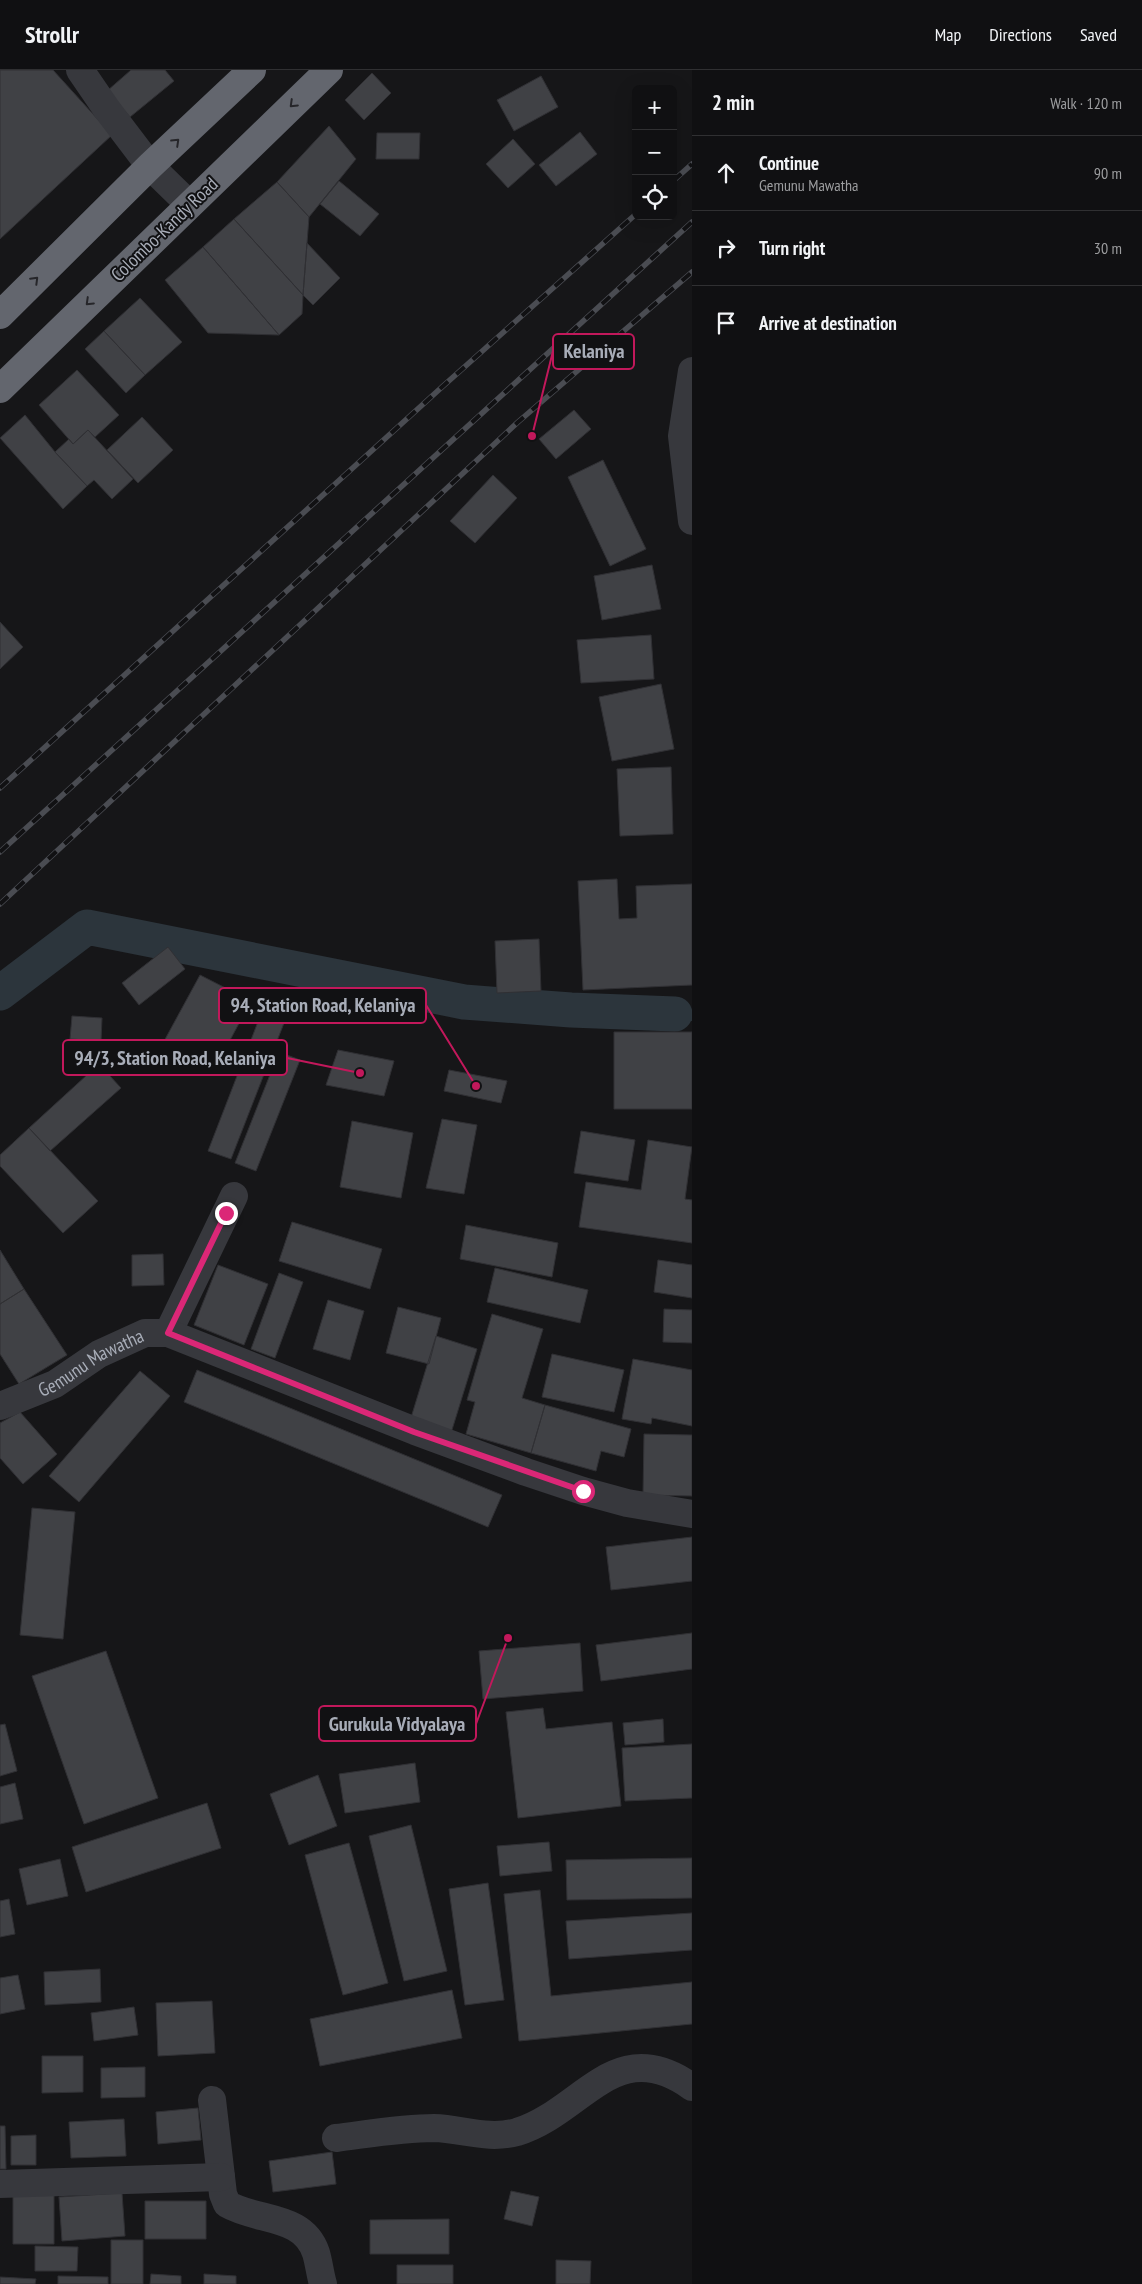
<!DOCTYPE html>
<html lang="en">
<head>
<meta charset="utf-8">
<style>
  body { margin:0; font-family:"PT Sans Narrow",sans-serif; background:#1e1e20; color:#f1f3f6 }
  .controls { position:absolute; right:15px; top:15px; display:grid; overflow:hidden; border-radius:8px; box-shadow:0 5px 20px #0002 }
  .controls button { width:45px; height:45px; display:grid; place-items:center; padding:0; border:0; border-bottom:1px solid #303032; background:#101012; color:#f1f3f6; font:25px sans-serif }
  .stop { position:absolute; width:15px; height:15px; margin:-11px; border:4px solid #db2777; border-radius:50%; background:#fff }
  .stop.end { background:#db2777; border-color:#fff; box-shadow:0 1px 5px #0008 }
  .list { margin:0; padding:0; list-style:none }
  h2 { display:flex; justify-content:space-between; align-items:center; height:65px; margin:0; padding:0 20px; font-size:21px }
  h2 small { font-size:16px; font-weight:400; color:#9c9d9f }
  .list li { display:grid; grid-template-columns:32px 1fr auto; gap:15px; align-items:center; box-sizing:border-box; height:75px; padding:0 20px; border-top:1px solid #303032 }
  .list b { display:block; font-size:19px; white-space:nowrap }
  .list p { margin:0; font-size:16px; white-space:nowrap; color:#9c9d9f }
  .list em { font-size:16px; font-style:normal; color:#9c9d9f }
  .icon { flex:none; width:28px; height:28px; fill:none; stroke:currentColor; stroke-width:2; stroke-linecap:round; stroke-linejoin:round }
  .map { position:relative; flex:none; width:692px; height:2214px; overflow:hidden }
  header { display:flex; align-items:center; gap:30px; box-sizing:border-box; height:70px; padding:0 25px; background:#101012; border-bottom:1px solid #303032 }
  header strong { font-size:24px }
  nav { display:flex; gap:28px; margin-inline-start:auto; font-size:18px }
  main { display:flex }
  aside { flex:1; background:#101012 }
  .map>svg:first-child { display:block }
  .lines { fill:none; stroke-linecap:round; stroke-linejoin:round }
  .stream { stroke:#2c353c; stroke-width:10 }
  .canal { stroke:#2c353c; stroke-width:35 }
  .building { fill:#404145; stroke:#303034 }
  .minor { stroke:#37383d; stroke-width:28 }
  .highway { stroke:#63666e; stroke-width:28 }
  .rail-casing { stroke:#4a4c52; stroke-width:5.5 }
  .rail { stroke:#111113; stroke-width:4; stroke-dasharray:11; stroke-linecap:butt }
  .oneway { stroke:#26262a }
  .route { stroke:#db2777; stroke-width:6 }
  .labels { text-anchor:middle; stroke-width:4; stroke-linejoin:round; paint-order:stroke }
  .street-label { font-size:19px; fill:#a8adb8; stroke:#111113 }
  .leader { fill:none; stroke:#c2185b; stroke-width:2 }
  .callout-dot { fill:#c2185b; stroke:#111113; stroke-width:2 }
  .callout { fill:#111113; stroke:#c2185b; stroke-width:2 }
  .callout-label { font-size:20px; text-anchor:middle; font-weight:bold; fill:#a8adb8 }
</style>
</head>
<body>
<header>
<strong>Strollr</strong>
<nav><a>Map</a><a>Directions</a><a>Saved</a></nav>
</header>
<main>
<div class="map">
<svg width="692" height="2214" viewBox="0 0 692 2214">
  <rect width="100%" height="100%" fill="#161618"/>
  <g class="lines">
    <path class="stream" d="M675,944L692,946"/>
    <path class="canal" d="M0,923L87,857L464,932L571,940L675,944"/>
  </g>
  <path class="building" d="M0,0H53L112,65L0,169Z
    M131,0H165L174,11L130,47L107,21Z
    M372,3L391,23L364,50L345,30Z
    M541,6L558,37L514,61L497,30Z
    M329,56L356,89L309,147L277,112Z
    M580,62L597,84L556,116L539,95Z
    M377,63H420L419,89H376Z
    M513,69L535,94L508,118L486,94Z
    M339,111L379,144L360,166L320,134Z
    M277,112L309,147L303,225L234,149Z
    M234,149L303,225L302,244L279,265L203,177Z
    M307,173L340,208L313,235L303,225Z
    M203,177L279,265L208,263L165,210Z
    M140,228L182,272L145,305L104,261Z
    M104,261L145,305L126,323L85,279Z
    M77,300L119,345L95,367L88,360L73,374L39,335Z
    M574,340L591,359L556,389L539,369Z
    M25,345L55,382L87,416L63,439L0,368Z
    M142,347L173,380L138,413L107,380Z
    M88,360L133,409L112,429L94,410L87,416L55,382L69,369L73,374Z
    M603,390L646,479L610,496L568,407Z
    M493,405L517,428L475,473L450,451Z
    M652,495L661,539L602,550L594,506Z
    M0,552L23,577L0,599Z
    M651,565L654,609L581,613L577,570Z
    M661,614L674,679L612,691L599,627Z
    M671,697L673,764L620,766L617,699Z
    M617,809L619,849L637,848L636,816L692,814V915L583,920L578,811Z
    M539,869L541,921L497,923L495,871Z
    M168,877L185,899L139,935L122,913Z
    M200,905L251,931L214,1000L163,973Z
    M261,944L284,953L231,1089L208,1081Z
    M72,946L102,948L101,971L70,969Z
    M614,962H692V1039H614Z
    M338,980L394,991L384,1026L326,1015Z
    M279,982L300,990L256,1101L235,1093Z
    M99,994L121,1018L50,1081L29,1058Z
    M449,1000L507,1011L501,1033L444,1021Z
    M442,1049L477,1055L464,1124L426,1118Z
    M352,1051L413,1063L401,1128L340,1117Z
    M29,1058L98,1131L63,1163L0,1096V1085Z
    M581,1061L635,1070L628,1111L574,1103Z
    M648,1070L692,1077L685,1129L692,1130V1173L579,1157L586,1112L641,1120Z
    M292,1152L382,1179L370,1219L279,1191Z
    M466,1155L558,1173L552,1207L460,1189Z
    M0,1180L24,1219L0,1234Z
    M163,1184L164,1215L132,1216V1185Z
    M658,1190L692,1195V1228L654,1222Z
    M218,1195L268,1214L244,1275L194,1255Z
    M495,1198L588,1220L580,1253L487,1232Z
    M279,1203L303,1212L275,1288L251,1279Z
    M24,1219L67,1285L19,1314L0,1284V1234Z
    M328,1230L364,1241L350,1290L313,1279Z
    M398,1237L441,1248L429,1294L386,1283Z
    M664,1239L692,1240V1273L663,1272Z
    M492,1244L543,1259L522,1328L545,1335L531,1383L466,1364L475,1332L467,1330Z
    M436,1266L477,1279L451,1363L410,1351Z
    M552,1284L624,1300L614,1342L542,1327Z
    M633,1289L692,1300V1356L652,1348L651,1354L622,1349Z
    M197,1300L502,1425L488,1457L184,1332Z
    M140,1301L170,1326L79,1432L49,1406Z
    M545,1335L631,1359L624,1387L601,1381L596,1401L531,1383Z
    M20,1342L57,1384L23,1414L0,1388V1353Z
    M644,1364L692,1365V1426L643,1425Z
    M32,1438L75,1442L63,1569L20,1565Z
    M692,1467V1511L611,1520L606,1477Z
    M692,1563V1599L601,1611L596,1575Z
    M580,1573L583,1621L483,1629L479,1581Z
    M106,1581L158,1728L84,1754L32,1606Z
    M543,1638L546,1659L612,1652L621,1736L518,1748L506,1642Z
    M663,1649L664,1672L625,1675L623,1653Z
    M5,1654L17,1701L0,1706V1655Z
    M692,1674V1728L625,1731L622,1678Z
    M415,1693L420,1732L345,1743L339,1704Z
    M318,1705L337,1756L289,1775L270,1724Z
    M15,1713L23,1749L0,1754V1717Z
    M207,1733L221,1778L86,1822L72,1777Z
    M411,1755L447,1901L404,1911L369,1766Z
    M549,1772L552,1801L500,1806L497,1776Z
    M349,1773L388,1913L343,1925L305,1785Z
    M692,1788V1828L567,1830L566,1790Z
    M60,1789L68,1826L27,1835L19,1799Z
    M488,1813L504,1930L465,1935L449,1819Z
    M540,1820L551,1926L692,1912V1954L519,1971L504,1824Z
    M9,1829L15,1864L0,1867V1831Z
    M692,1843V1880L569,1889L566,1851Z
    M100,1899L101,1932L45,1935L44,1902Z
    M18,1905L25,1939L0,1944V1908Z
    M452,1920L462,1968L320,1996L310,1949Z
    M212,1931L215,1983L158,1986L156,1933Z
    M134,1937L138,1965L94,1971L91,1943Z
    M42,1986H83V2022L42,2023Z
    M145,1997V2027L101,2028V1998Z
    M198,2038L201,2070L158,2074L156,2042Z
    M124,2049L126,2086L71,2088L69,2052Z
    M0,2056H5L6,2099H0Z
    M36,2065V2095H11V2066Z
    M332,2082L336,2114L273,2122L269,2091Z
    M511,2121L539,2127L532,2156L504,2149Z
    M122,2123L125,2166L62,2171L59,2127Z
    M13,2124H54V2174H13Z
    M145,2131H206V2169H145Z
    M449,2149V2184H370V2150Z
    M111,2170H143V2214H111Z
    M35,2176L78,2177L77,2201H35Z
    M556,2190L591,2191L590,2214H556Z
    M397,2195H453V2214H397Z
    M151,2204L181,2206V2214H150Z
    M204,2204L236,2206V2214H204Z
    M58,2206L108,2207V2214H58Z
    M0,2207L36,2209L35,2214H0Z"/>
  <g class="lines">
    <g class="minor">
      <path d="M80,0L106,38L150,96L189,134"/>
      <path d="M692,301L682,366L692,451"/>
      <path d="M168,1263L234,1126"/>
      <path id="s1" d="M0,1336L55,1314L99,1284L145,1263H168L415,1361L526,1402L583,1421L627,1433L692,1444"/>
      <path d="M212,2030L223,2124L227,2134C258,2152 303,2144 316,2183C319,2193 320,2204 323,2214"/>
      <path d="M336,2068C368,2064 402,2058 434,2058C463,2059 488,2070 517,2062C583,2042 615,1962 692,2017"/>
      <path d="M0,2114L221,2107"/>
    </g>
    <path class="highway" d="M0,245L150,96L252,0
      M0,319L329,0"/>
    <defs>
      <path id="rail" d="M673,111L692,94
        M0,718L442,317L636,144
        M0,782L692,152
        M0,834L518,352L692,202"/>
    </defs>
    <use href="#rail" class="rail-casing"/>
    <use href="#rail" class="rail"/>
  </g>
  <defs><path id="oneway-chevron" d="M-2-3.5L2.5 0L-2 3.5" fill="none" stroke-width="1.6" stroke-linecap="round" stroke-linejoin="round" transform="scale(1.25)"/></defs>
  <g class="oneway">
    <use href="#oneway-chevron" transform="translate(293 34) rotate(136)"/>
    <use href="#oneway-chevron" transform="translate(176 72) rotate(-44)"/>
    <use href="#oneway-chevron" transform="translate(35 210) rotate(-45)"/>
    <use href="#oneway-chevron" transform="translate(89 232) rotate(136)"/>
  </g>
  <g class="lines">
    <path class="route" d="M226,1143L168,1263L414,1362L583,1421"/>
  </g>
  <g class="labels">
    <g class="street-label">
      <text transform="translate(164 159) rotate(-44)" y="7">Colombo-Kandy Road</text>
      <text dy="7" stroke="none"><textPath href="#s1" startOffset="101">Gemunu Mawatha</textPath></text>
    </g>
  </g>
  <path class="leader" d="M532 366L553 281M476 1016L426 935M360 1003L287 988M508 1568L476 1654"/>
  <g class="callout-dot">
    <circle cx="532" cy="366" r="5"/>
    <circle cx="476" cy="1016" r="5"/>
    <circle cx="360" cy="1003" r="5"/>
    <circle cx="508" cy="1568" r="5"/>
  </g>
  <g class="callout">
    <rect x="553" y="264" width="81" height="35" rx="5"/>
    <rect x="219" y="918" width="207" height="35" rx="5"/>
    <rect x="63" y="970" width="224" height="35" rx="5"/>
    <rect x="319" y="1636" width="157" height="35" rx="5"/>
  </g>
  <g class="callout-label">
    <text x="594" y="288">Kelaniya</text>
    <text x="323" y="942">94, Station Road, Kelaniya</text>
    <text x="175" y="995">94/3, Station Road, Kelaniya</text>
    <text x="397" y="1661">Gurukula Vidyalaya</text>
  </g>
</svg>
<div class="controls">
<button>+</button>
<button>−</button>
<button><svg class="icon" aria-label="locate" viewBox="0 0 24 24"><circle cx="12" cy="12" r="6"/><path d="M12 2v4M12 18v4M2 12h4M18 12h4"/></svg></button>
</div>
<div class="stop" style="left:583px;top:1421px"></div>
<div class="stop end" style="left:226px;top:1143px"></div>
</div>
<aside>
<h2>2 min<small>Walk · 120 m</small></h2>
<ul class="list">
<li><svg class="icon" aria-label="ahead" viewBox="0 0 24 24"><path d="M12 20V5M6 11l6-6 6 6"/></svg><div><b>Continue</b><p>Gemunu Mawatha</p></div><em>90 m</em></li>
<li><svg class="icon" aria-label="right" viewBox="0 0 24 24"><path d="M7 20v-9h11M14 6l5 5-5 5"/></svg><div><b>Turn right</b></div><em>30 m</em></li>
<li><svg class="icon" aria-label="arrive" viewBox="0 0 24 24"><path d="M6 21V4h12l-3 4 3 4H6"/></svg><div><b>Arrive at destination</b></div></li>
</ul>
</aside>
</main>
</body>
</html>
